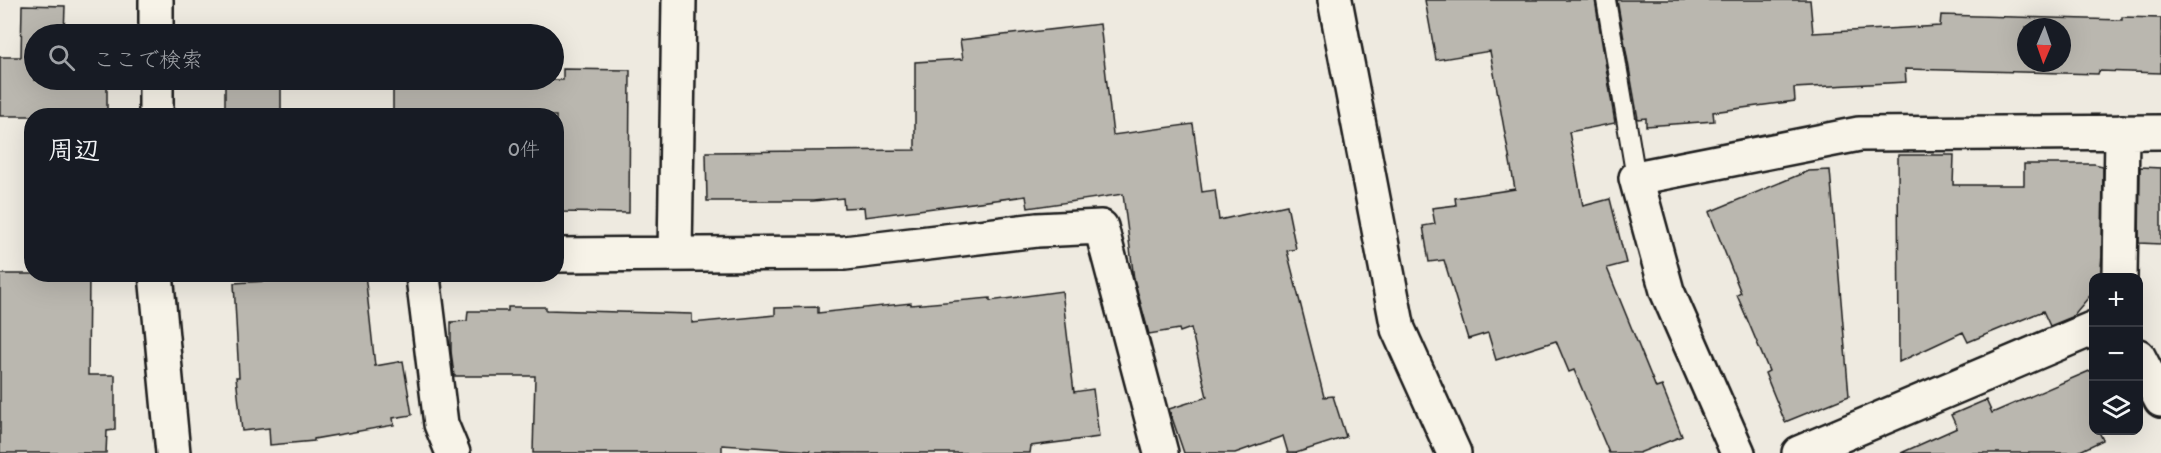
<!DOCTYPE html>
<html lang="ja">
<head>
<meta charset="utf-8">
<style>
  body { margin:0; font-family:Itim,"Klee One",sans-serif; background:#20242c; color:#f1f3f6 }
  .controls { position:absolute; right:18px; bottom:18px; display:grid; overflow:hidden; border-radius:12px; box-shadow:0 6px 24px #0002 }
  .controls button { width:54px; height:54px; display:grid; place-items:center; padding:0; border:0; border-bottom:2px solid #363941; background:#171b24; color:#f1f3f6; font:30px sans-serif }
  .compass { position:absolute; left:2017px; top:18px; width:54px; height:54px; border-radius:50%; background:#171b24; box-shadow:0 6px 24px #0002; rotate:182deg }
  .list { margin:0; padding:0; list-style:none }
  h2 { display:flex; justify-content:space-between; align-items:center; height:78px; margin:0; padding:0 24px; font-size:26px }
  h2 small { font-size:20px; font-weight:400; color:#9ea1a6 }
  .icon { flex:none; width:33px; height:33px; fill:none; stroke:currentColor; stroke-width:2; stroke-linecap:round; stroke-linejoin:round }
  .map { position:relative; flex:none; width:2161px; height:453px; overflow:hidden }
  .search { position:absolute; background:#171b24; box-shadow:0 6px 24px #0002; left:24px; top:24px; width:540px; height:66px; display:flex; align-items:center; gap:15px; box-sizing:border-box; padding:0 21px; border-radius:33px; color:#9ea1a6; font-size:22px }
  .panel { position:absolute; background:#171b24; box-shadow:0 6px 24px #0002; left:24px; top:108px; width:540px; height:174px; border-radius:24px }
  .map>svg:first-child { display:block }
  .building { fill:#bab7af; stroke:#1c1c1c; stroke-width:1.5; fill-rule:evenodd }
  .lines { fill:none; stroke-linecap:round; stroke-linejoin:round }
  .lane-casing { stroke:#1c1c1c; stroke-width:22 }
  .street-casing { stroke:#1c1c1c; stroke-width:38 }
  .secondary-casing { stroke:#1c1c1c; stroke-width:38 }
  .lane { stroke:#f7f3e8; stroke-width:18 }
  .street { stroke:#f7f3e8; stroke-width:33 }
  .secondary { stroke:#f7f3e8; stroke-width:33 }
</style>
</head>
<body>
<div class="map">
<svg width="2161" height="453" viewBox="0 0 2161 453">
  <rect width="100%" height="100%" fill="#eeeae0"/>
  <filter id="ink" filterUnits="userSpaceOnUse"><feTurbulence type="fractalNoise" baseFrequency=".0167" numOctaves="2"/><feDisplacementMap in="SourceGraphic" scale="12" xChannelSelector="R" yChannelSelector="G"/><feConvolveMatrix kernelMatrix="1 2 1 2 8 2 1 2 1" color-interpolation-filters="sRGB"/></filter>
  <g filter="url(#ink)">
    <path class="building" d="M1425,0H1595L1615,123L1569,132L1583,206L1610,199L1626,263L1607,268L1656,388L1662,386L1682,436L1639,453H1609L1574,370L1569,372L1556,341L1496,360L1488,333L1468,339L1444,260L1429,262L1423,226L1435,224L1432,208L1456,205L1455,198L1515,189L1490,51L1436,60Z
      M1617,0H1810L1813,33L1940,26L1941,15L2122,20V17L2161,18V73L2099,71L2098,74L1905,69L1906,82L1794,88L1795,101L1713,112L1714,121L1646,126V118L1638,119ZM2026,27H2062V63H2026Z
      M22,5L65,6L64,34H34V80H107V116H0V57H21Z
      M1100,24L1113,135L1193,124L1202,192L1215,190L1219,220L1287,205L1296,249L1287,251L1324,397L1333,396L1346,437L1296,453H1288L1283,436L1235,453H1184L1169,409L1207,397L1191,328L1180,332L1179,329L1149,334L1134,279L1123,194L1028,208L1026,196L865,217L864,207L844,208L843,198L813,201H707L706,152L915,150V62L963,59L960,40Z
      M563,69L630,70L629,213L556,212V116H393V80H563Z
      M225,80H281V116H225Z
      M1898,155H1954L1953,185H2024V164H2094L2103,166L2102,255L2100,278H2094V291L2072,317L2050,326L2043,311L1968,342L1963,332L1899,362Z
      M2140,167L2161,168V244L2139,243Z
      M1830,170L1849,396L1785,422L1765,373L1769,371L1737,295L1741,293L1709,212L1808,171Z
      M0,274H89L88,375H115V430L107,431L106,453H0Z
      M314,274H365L375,366L403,361L412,415L393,418L394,425L314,439V441L270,445L269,428L242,431L236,377H239L234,283L315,278Z
      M1062,291L1074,392L1093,389L1099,437L1031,446L1030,453H810V451L722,445V453H533L535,376H454L451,351V322L467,321L468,311H508V307H546V310L692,314V323L775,315V308L818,307V313L911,303V305L990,298V301Z
      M2094,369V430H2098L2103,440L2076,453H1901L1957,428L1951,415L1986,400L1992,413Z"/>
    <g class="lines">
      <defs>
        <path id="lane" d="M1606,0L1636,178"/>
        <path id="street" d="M675,254L679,0
          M556,255L845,253L1037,230L1101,227L1161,453
          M426,274L423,277L441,424L453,453
          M2120,278L2122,132
          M2138,356L2161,400
          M1738,453L1667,291L1636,178L1859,134L2161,132
          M1799,453L2094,328"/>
        <path id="secondary" d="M1335,0L1398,329L1454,453
          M156,34V0
          M156,116V80
          M156,274L173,453"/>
      </defs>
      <use href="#lane" class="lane-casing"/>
      <use href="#street" class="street-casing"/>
      <use href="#secondary" class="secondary-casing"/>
      <use href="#lane" class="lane"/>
      <use href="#street" class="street"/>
      <use href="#secondary" class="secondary"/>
    </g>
  </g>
</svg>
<div class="controls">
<button>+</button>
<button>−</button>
<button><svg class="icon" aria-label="layers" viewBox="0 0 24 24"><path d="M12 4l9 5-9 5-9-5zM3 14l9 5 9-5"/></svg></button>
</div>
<svg class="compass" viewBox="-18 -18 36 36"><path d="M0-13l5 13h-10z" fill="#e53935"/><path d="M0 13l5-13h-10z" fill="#9ea1a6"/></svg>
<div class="search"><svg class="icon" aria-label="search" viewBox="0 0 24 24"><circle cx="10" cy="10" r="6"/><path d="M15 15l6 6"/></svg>ここで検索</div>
<section class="panel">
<h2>周辺<small>0件</small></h2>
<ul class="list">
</ul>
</section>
</div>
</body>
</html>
